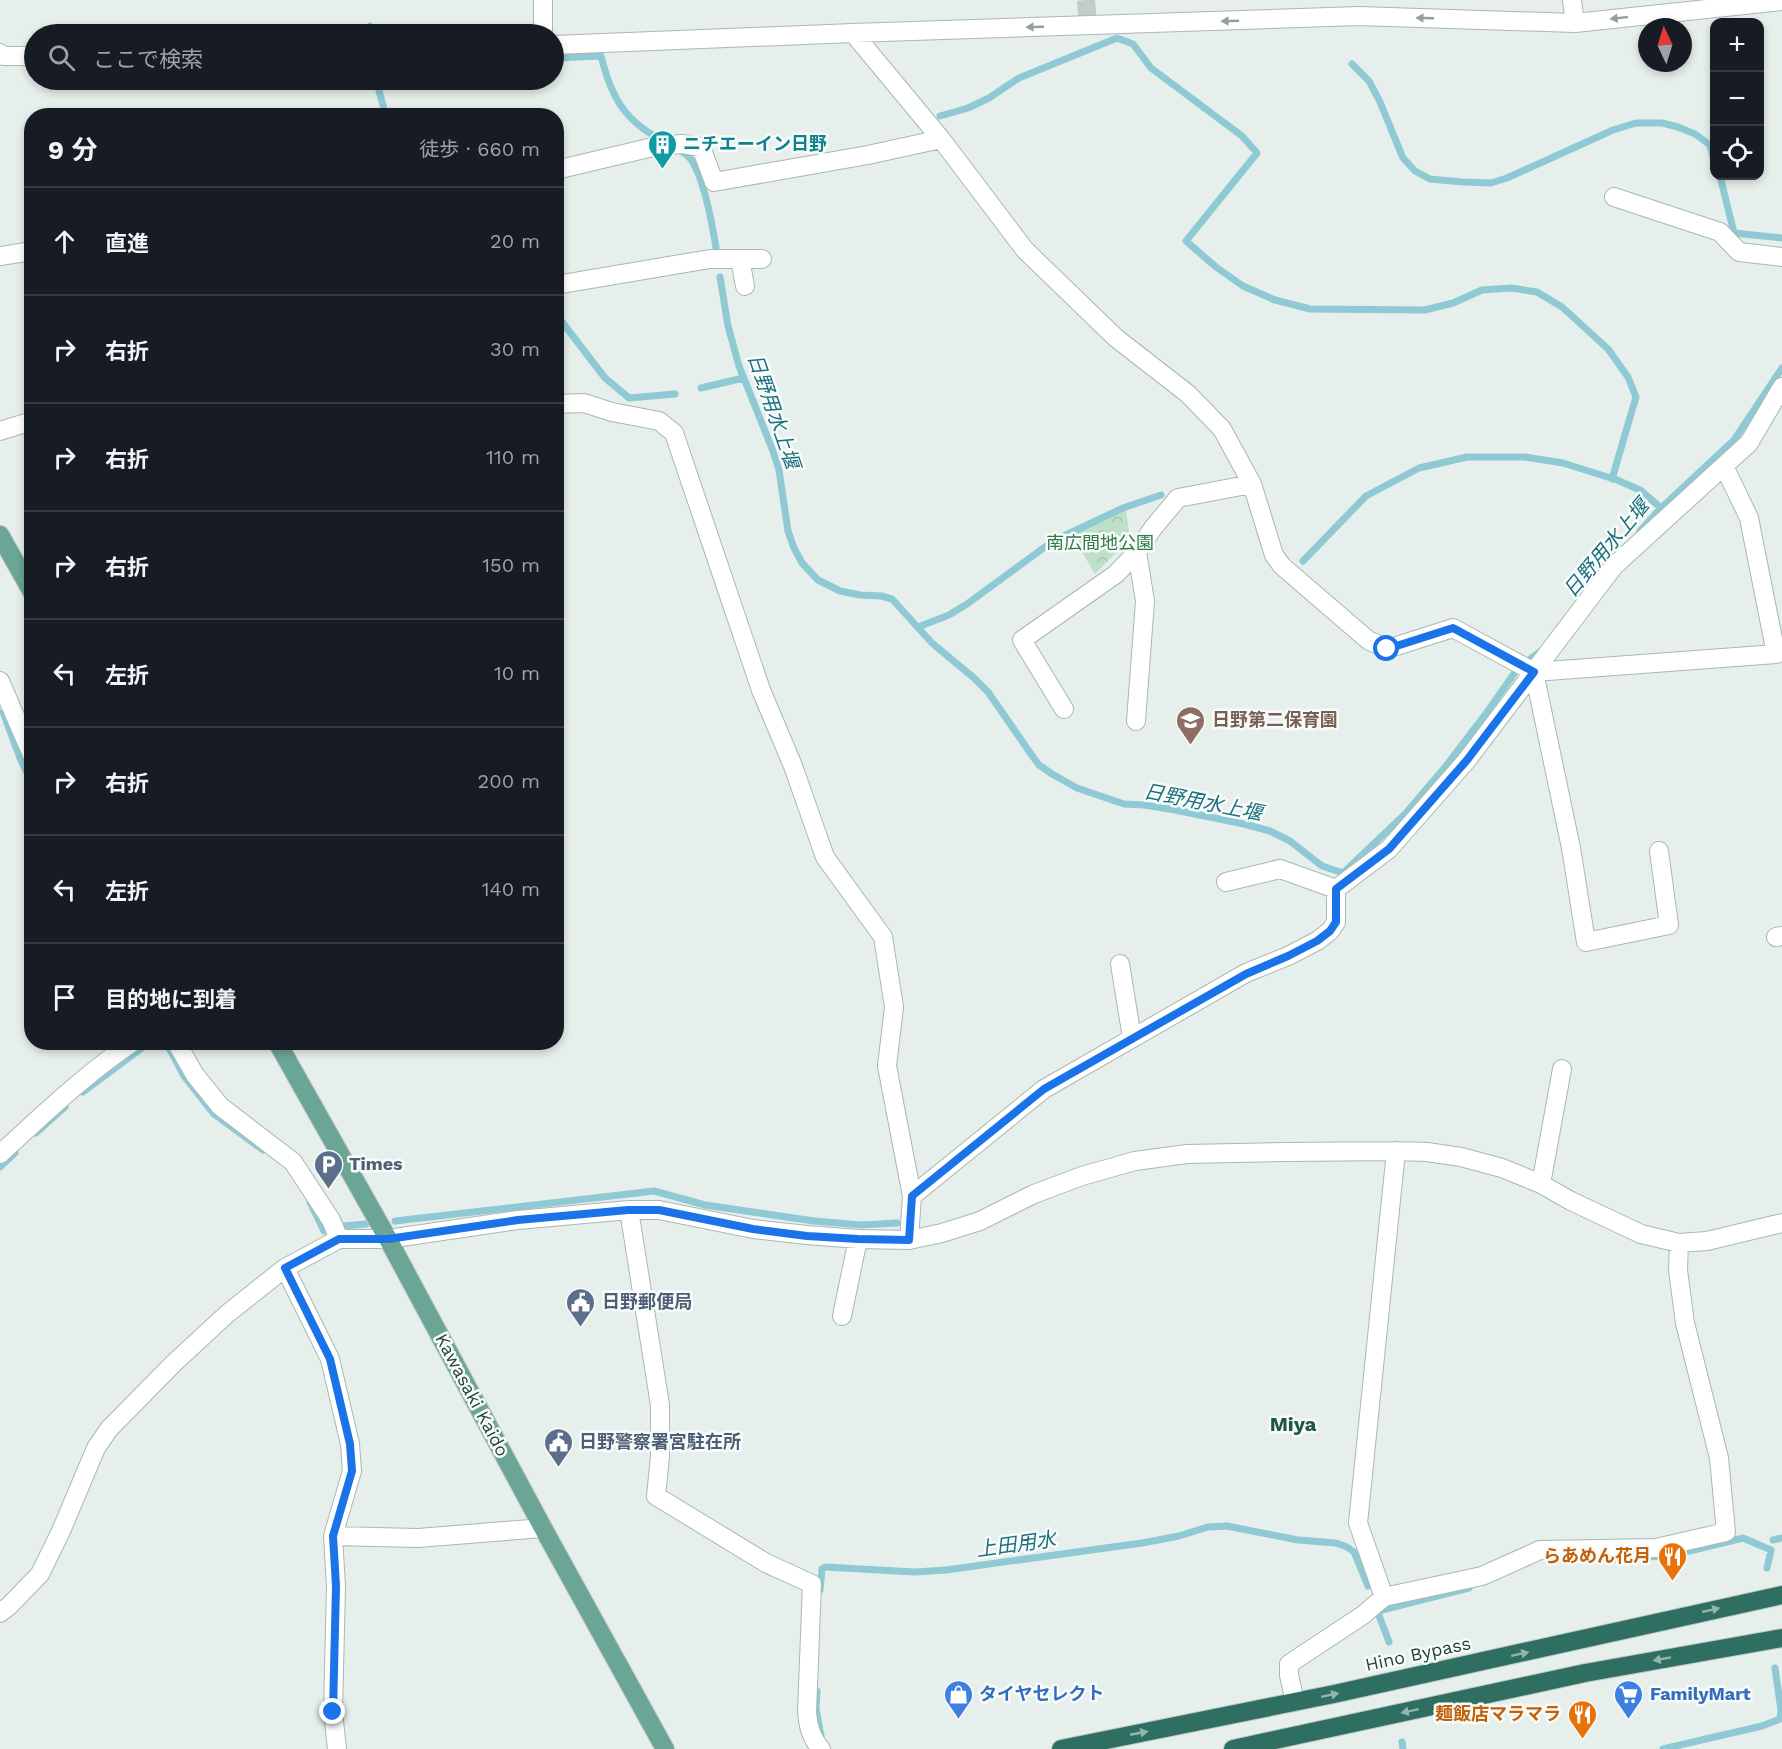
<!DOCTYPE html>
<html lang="ja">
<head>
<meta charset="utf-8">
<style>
  body { margin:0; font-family:"Work Sans","Noto Sans JP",sans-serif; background:#242831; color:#f1f3f6 }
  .controls { position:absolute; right:18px; top:18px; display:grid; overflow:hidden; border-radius:12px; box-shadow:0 3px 9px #0003 }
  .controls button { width:54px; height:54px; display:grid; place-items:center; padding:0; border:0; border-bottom:2px solid #363941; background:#171b24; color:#f1f3f6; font:30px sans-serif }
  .compass { position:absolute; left:1638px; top:18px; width:54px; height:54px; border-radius:50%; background:#171b24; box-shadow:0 3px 9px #0003; rotate:356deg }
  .stop { position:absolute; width:18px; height:18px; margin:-14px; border:4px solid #1a73e8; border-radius:50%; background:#fff }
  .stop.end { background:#1a73e8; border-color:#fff; box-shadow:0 2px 6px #0008 }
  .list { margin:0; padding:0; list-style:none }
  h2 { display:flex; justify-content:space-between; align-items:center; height:78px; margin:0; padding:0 24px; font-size:26px }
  h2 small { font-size:20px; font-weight:400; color:#9ea1a6 }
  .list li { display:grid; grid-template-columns:39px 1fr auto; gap:18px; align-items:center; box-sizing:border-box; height:108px; padding:0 24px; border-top:2px solid #363941 }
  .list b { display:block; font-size:22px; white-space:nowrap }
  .list em { font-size:20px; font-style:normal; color:#9ea1a6 }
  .icon { flex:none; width:33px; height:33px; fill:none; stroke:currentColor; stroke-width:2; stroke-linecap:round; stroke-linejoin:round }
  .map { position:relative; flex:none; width:1782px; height:1749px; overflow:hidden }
  .search { position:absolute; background:#171b24; box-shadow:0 3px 9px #0003; left:24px; top:24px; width:540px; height:66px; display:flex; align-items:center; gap:15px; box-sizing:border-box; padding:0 21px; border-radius:33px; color:#9ea1a6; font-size:22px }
  .panel { position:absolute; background:#171b24; box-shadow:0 3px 9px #0003; left:24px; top:108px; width:540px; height:942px; border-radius:24px }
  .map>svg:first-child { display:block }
  .park { fill:url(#park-crowns) }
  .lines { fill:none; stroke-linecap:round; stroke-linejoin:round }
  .stream { stroke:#8ec9d4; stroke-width:7 }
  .minor-tunnel { stroke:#bfccc8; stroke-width:18; stroke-dasharray:18 9; stroke-linecap:butt }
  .minor-casing { stroke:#a8b8b2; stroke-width:20 }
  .major-casing { stroke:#c2cac8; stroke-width:20 }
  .highway-casing { stroke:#c2cac8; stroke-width:20 }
  .minor { stroke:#fff; stroke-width:18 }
  .major { stroke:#6aa596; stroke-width:18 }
  .highway { stroke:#2f6f62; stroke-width:18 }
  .oneway { fill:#92a09c }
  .oneway2 { fill:#93b5ae }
  .route { stroke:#1a73e8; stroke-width:8 }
  .labels { text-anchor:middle; stroke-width:5; stroke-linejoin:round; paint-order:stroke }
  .culture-label { font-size:18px; font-weight:bold; fill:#0d838f; stroke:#f7fbf9; text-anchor:start }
  .park-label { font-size:18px; fill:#2d7a4b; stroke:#f7fbf9 }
  .education-label { font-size:18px; font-weight:bold; fill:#785e54; stroke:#f7fbf9; text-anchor:start }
  .service-label { font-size:18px; font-weight:bold; fill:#4e5e75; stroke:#f7fbf9; text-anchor:start }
  .street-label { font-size:18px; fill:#24423a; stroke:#f7fbf9 }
  .food-label { font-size:18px; font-weight:bold; fill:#c56008; stroke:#f7fbf9; text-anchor:end }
  .shop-label { font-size:18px; font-weight:bold; fill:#366cbe; stroke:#f7fbf9; text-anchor:start }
  .water-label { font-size:20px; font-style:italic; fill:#1c6f80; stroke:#f7fbf9 }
  .neighbourhood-label { font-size:20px; font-weight:bold; fill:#1f5548; stroke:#f7fbf9 }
</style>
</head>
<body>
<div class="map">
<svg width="1782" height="1749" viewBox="0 0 1782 1749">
  <defs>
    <pattern id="park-crowns" width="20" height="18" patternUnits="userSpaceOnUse" patternTransform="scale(1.5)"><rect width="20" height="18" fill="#bfe0c8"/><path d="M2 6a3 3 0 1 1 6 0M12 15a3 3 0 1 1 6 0" fill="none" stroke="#a4c1ad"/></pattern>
  </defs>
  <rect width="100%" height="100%" fill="#e6efeb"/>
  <path class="park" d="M1126,509L1129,532L1126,542L1095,574L1072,535Z"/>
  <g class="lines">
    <path class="stream" d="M370,26V31
      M557,58L601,56C611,96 624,121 662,140
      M1352,64L1369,81L1380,102L1403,158L1415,171L1430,179L1462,182L1491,183L1507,178L1613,130L1636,123H1662L1678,127L1695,134L1710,145L1714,160
      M376,80L386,116
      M940,116L968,108L989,98L1019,78L1117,38L1133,44L1151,68L1242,136L1257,153L1186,241L1216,267L1243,286L1275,300L1310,309L1425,310L1453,303L1482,290L1511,288L1537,292L1562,307L1584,327L1608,349L1628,377L1636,397L1612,479
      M677,148C682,152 689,156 692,161C705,182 713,228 717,254
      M1720,176L1734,233L1782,238
      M720,277L728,326L739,366L773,451L779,470L788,531L794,548L802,563L818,580L840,591L860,595L881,596L892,599L932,643L974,678L988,692L1031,754L1039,765L1052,774L1077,788L1124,804L1144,805L1175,810L1244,824L1270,831L1290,841L1322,866L1343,873L1406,813L1446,766L1485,715L1518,668L1541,651
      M556,314L605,378L629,398L675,394
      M701,388L743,378
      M1640,531L1661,508L1734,440L1782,368
      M1303,561L1366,496L1419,468L1467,457H1525L1563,463L1617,480L1640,490L1661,508
      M918,627L949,615L967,604L1053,541L1123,508L1161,495
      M3,712L20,758L32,783
      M166,1042L184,1076L214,1114L263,1150
      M83,1092L150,1042
      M36,1133L65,1107
      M0,1167L15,1153
      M310,1202L324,1231
      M395,1221L654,1191L705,1205L814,1221L861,1225L897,1223
      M344,1226L366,1224
      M1773,1540L1782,1538
      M1566,1558L1625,1559L1673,1555L1743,1538L1771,1550L1767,1568
      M820,1590L822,1569L825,1567L915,1572L946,1570L1142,1543L1179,1536L1208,1527L1227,1526L1298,1540L1336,1543L1347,1547L1354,1552L1368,1586
      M1377,1610L1389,1642
      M1378,1611L1469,1588
      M817,1691L816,1709L821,1736
      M1402,1742L1403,1749
      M1663,1749L1762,1726L1780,1719L1781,1710L1775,1668"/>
    <path class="minor-tunnel" d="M1086,0L1088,25"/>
    <defs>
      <path id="minor" d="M543,0V34
        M1572,0L1575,23
        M853,33L941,139L1025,250L1116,338L1188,394L1222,429L1252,484L1274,555L1282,566L1368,640L1387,649L1453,628L1534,672L1571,848L1586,942L1669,925L1659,851
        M554,45L853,33L1359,16L1575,23L1782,1
        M0,53L3,56H34
        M556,170L657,146L682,144L701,147L714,182L868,155L941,139
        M1614,197L1720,232L1739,252L1782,257
        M0,256L32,251
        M740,259L745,286
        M556,285L710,259H762
        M556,404L584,403L612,412L659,421L674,433L761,690L793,766L825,857L883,937L894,1007L887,1066L912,1196L909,1240
        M0,431L32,421
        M1724,466L1749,518L1776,654
        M1534,672L1776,654L1782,652
        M0,681L32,755
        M1064,709L1022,640L1116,574L1137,552
        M1136,721L1145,601L1137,552L1153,528L1178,498L1252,484
        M1226,882L1280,869L1336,889
        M1776,937L1782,936
        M1120,964L1132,1038
        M176,1042L195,1075L220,1106L293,1162L331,1220L339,1239
        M0,1154C43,1115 84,1075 133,1042
        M1541,1184L1562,1069
        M912,1196L1044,1089L1246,973L1288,956L1317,941L1330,931L1336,922V889L1389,849L1467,760L1614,566L1749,443L1782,387
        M629,1210L660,1405V1457L656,1496L766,1563L812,1584L807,1711C808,1726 811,1738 821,1749
        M285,1268L330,1359L350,1444L352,1471L333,1536L336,1586L333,1712L337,1749
        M842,1316L858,1239
        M333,1536L418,1538L543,1528
        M1384,1597L1358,1523L1396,1151
        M0,1613L9,1606L40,1574L61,1531L96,1448L109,1429L174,1363L227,1314L285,1268L339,1239H388L518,1220L629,1210H659L753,1229L807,1235L858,1239L909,1240L942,1233L980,1221L1034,1194L1082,1176L1135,1161L1187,1154L1287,1152L1396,1151L1427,1152L1461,1157L1502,1168L1541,1184L1571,1201L1641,1234L1679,1243L1707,1241L1782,1223
        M1295,1702L1289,1675V1664L1363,1615L1384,1597L1482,1576L1540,1550L1656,1548L1726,1532L1719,1458L1685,1323L1678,1270L1679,1243"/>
      <path id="major" d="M0,535L32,592
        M277,1042L388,1239L543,1528L665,1749"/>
      <path id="highway" d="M1061,1749L1334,1694L1782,1595
        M1233,1749L1585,1673L1782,1638"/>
    </defs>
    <use href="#minor" class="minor-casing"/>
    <use href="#major" class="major-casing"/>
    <use href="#highway" class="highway-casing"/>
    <use href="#minor" class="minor"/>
    <use href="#major" class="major"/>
    <use href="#highway" class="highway"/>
  </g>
  <defs><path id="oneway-solid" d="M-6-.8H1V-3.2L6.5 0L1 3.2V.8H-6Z" transform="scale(1.5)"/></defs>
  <g class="oneway">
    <use href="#oneway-solid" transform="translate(1425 18) rotate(-178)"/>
    <use href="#oneway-solid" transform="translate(1619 18) rotate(174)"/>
    <use href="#oneway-solid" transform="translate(1230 21) rotate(178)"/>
    <use href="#oneway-solid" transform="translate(1035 27) rotate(178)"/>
  </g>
  <g class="oneway2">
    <use href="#oneway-solid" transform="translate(1711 1610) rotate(-13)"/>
    <use href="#oneway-solid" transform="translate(1520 1654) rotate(-12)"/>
    <use href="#oneway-solid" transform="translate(1662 1659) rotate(170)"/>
    <use href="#oneway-solid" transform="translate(1330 1695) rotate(-12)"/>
    <use href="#oneway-solid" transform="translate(1410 1711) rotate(168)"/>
    <use href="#oneway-solid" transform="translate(1139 1733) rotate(-11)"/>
  </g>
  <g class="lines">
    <path class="route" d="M333,1712L336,1586L333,1536L352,1471L350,1444L330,1359L285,1268L339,1239H388L518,1220L628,1210H659L753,1229L807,1236L858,1239L909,1240L912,1196L1044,1089L1246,974L1288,956L1317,941L1330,931L1336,922V889L1389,849L1467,760L1534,672L1453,628L1387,649"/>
  </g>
  <defs>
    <symbol id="building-pin" viewBox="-11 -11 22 30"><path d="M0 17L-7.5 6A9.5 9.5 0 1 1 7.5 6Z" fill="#0f9aa8" stroke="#f7fbf9"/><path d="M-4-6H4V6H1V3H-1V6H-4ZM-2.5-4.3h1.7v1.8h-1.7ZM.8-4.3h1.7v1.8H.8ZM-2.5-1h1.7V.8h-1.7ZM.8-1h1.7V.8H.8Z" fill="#fff"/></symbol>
    <symbol id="school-pin" viewBox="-11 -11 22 30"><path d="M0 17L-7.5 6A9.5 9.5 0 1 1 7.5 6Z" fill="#8d6e63" stroke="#f7fbf9"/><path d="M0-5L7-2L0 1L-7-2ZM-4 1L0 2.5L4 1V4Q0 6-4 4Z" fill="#fff"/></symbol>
    <symbol id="parking-pin" viewBox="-11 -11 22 30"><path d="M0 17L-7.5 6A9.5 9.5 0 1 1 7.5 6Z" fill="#5c6f8a" stroke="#f7fbf9"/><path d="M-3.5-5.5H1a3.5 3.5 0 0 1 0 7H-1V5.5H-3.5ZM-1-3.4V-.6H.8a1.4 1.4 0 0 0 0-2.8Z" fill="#fff"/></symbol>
    <symbol id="civic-pin" viewBox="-11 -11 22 30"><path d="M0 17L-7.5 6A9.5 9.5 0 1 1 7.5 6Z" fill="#5c6f8a" stroke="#f7fbf9"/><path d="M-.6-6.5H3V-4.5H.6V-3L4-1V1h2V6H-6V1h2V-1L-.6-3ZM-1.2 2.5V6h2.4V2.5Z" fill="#fff"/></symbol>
    <symbol id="restaurant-pin" viewBox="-11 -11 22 30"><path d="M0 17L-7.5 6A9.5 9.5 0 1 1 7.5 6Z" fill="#e8710a" stroke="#f7fbf9"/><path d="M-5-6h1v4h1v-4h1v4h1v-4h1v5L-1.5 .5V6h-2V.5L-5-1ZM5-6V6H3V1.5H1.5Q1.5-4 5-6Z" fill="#fff"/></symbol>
    <symbol id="shop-pin" viewBox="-11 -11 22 30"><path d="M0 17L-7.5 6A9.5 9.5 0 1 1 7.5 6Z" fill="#3f7fe0" stroke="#f7fbf9"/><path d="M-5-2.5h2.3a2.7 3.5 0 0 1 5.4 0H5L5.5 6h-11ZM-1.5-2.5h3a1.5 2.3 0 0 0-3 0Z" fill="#fff"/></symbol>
    <symbol id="supermarket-pin" viewBox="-11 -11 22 30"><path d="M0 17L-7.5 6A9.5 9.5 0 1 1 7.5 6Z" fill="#3f7fe0" stroke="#f7fbf9"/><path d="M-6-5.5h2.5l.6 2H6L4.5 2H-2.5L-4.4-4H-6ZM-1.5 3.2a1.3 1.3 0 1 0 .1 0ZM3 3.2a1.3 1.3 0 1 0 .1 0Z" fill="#fff"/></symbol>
  </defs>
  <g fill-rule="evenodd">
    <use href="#building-pin" x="646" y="128" width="33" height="45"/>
    <use href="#school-pin" x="1174" y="704" width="33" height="45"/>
    <use href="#parking-pin" x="312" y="1148" width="33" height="45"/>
    <use href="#civic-pin" x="564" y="1286" width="33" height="45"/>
    <use href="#civic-pin" x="542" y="1426" width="33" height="45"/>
    <use href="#restaurant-pin" x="1656" y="1540" width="33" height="45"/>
    <use href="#shop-pin" x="942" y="1678" width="33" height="45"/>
    <use href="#supermarket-pin" x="1612" y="1678" width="33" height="45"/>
    <use href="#restaurant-pin" x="1566" y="1698" width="33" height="45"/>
  </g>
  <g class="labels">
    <g class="culture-label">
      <text x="683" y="150">ニチエーイン日野</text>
    </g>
    <g class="park-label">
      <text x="1100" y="549">南広間地公園</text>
    </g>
    <g class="education-label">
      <text x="1212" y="726">日野第二保育園</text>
    </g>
    <g class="service-label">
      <text x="349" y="1170">Times</text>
      <text x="602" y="1308">日野郵便局</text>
      <text x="579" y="1448">日野警察署宮駐在所</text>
    </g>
    <g class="street-label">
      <text transform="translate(472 1395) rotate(62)" y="6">Kawasaki Kaido</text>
      <text transform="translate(1418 1654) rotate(-12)" y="6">Hino Bypass</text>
    </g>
    <g class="food-label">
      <text x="1651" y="1562">らあめん花月</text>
      <text x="1561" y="1720">麺飯店マラマラ</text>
    </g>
    <g class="shop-label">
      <text x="979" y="1700">タイヤセレクト</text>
      <text x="1650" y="1700">FamilyMart</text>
    </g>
    <g class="water-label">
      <text transform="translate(774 411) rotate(71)" y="7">日野用水上堰</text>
      <text transform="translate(1606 548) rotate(-50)" y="7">日野用水上堰</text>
      <text transform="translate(1203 802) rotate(11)" y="7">日野用水上堰</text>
      <text transform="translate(1016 1544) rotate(-8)" y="7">上田用水</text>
    </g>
    <g class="neighbourhood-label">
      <text x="1293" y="1431">Miya</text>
    </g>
  </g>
</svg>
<div class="controls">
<button>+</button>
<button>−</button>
<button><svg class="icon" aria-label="locate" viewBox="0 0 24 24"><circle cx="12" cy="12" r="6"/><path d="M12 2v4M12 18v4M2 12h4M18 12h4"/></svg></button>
</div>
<svg class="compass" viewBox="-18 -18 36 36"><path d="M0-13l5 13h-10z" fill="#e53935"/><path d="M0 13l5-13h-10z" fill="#9ea1a6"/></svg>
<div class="stop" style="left:1387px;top:649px"></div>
<div class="stop end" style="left:333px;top:1712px"></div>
<div class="search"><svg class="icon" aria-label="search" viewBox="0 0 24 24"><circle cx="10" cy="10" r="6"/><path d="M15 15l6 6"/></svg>ここで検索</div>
<section class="panel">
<h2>9 分<small>徒歩 · 660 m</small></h2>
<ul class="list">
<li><svg class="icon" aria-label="ahead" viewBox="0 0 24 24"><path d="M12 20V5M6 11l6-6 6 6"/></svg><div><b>直進</b></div><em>20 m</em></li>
<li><svg class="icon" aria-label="right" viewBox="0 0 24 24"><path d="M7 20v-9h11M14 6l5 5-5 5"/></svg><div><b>右折</b></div><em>30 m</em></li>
<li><svg class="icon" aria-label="right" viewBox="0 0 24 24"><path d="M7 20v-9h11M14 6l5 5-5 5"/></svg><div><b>右折</b></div><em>110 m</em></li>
<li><svg class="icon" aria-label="right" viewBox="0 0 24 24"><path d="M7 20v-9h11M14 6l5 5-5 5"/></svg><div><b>右折</b></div><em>150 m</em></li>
<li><svg class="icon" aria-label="left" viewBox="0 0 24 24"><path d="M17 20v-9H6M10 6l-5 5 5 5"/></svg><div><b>左折</b></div><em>10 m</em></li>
<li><svg class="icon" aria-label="right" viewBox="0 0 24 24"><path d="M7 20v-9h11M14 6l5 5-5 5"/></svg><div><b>右折</b></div><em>200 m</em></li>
<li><svg class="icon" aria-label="left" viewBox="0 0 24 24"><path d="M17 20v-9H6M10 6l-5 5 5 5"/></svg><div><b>左折</b></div><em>140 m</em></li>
<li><svg class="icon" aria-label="arrive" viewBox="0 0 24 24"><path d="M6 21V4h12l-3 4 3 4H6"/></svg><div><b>目的地に到着</b></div></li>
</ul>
</section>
</div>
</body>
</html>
